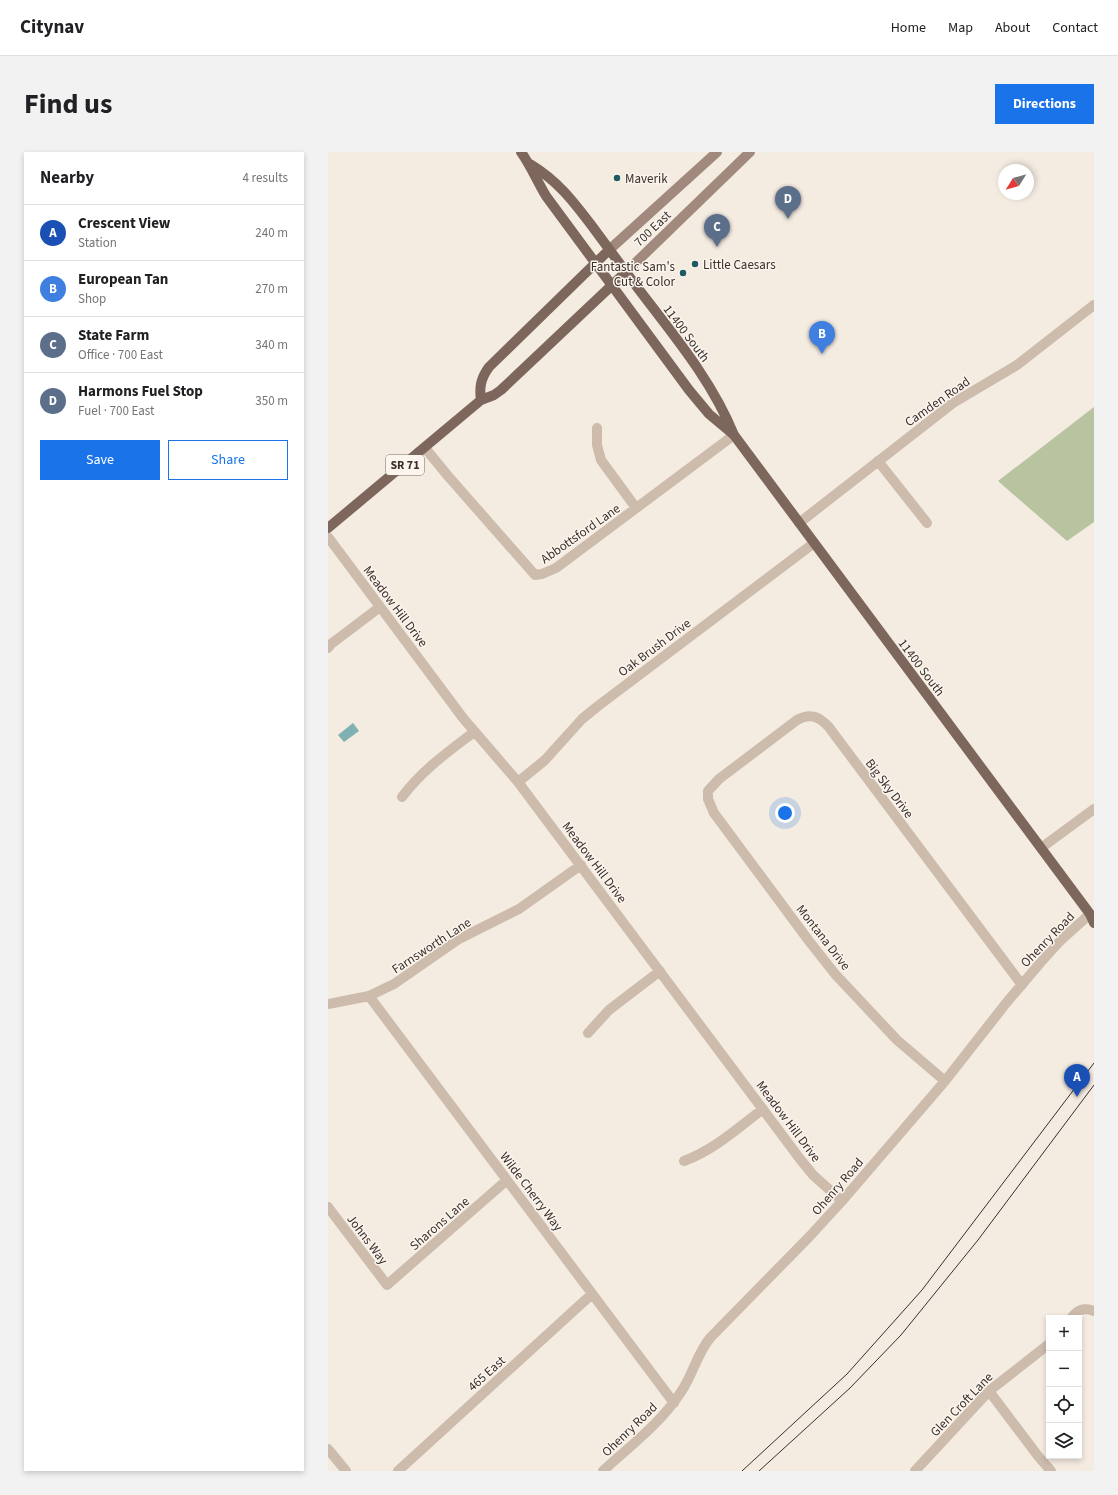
<!DOCTYPE html>
<html lang="en">
<head>
<meta charset="utf-8">
<style>
  body { margin:0; font-family:"Source Sans 3",sans-serif; background:#f2f2f2; color:#202124 }
  .controls { position:absolute; right:12px; bottom:12px; display:grid; overflow:hidden; border-radius:0px; box-shadow:0 2px 6px #0003 }
  .controls button { width:36px; height:36px; display:grid; place-items:center; padding:0; border:0; border-bottom:1px solid #e0e0e0; background:#fff; color:#202124; font:20px sans-serif }
  .compass { position:absolute; left:670px; top:12px; width:36px; height:36px; border-radius:50%; background:#fff; box-shadow:0 2px 6px #0003; rotate:233deg }
  .you { position:absolute; left:457px; top:661px; width:14px; height:14px; margin:-10px; border:3px solid #fff; border-radius:50%; background:#1a73e8; box-shadow:0 0 0 6px #1a73e833 }
  .badge { display:grid; place-items:center; width:26px; height:26px; border-radius:50%; background:#1a73e8; color:#fff; font-size:13px; font-weight:700 }
  .pin { position:absolute; translate:-50% -33px; filter:drop-shadow(0 1px 2px #0008) }
  .pin::after { content:''; position:absolute; top:21px; width:14px; height:12px; background:inherit; clip-path:polygon(0 0,100% 0,50% 100%) }
  .list { margin:0; padding:0; list-style:none }
  h2 { display:flex; justify-content:space-between; align-items:center; height:52px; margin:0; padding:0 16px; font-size:17px }
  h2 small { font-size:13px; font-weight:400; color:#757577 }
  .list li { display:grid; grid-template-columns:26px 1fr auto; gap:12px; align-items:center; box-sizing:border-box; height:56px; padding:0 16px; border-top:1px solid #e0e0e0 }
  .list b { display:block; font-size:15px; white-space:nowrap }
  .list p { margin:0; font-size:13px; white-space:nowrap; color:#757577 }
  .list em { font-size:13px; font-style:normal; color:#757577 }
  .actions { display:flex; gap:8px; padding:12px 16px }
  .actions a { flex:1; padding:9px 0; border:1px solid #1a73e8; border-radius:0px; text-align:center; font-size:14px; color:#1a73e8 }
  .actions .main { background:#1a73e8; color:#fff }
  .icon { flex:none; width:22px; height:22px; fill:none; stroke:currentColor; stroke-width:2; stroke-linecap:round; stroke-linejoin:round }
  .map { position:relative; flex:none; width:766px; height:1319px; overflow:hidden; border-radius:0px }
  header { display:flex; align-items:center; gap:24px; box-sizing:border-box; height:56px; padding:0 20px; background:#fff; border-bottom:1px solid #e0e0e0 }
  header strong { font-size:19px }
  nav { display:flex; gap:22px; margin-inline-start:auto; font-size:14px }
  .intro { display:flex; align-items:center; justify-content:space-between; box-sizing:border-box; height:96px; padding:0 24px }
  h1 { margin:0; font-size:28px }
  .button { padding:10px 18px; border-radius:0px; background:#1a73e8; color:#fff; font-size:14px; font-weight:700 }
  main { display:flex; gap:24px; padding:0 24px }
  aside { flex:1; background:#fff; border-radius:0px; box-shadow:0 2px 6px #0003 }
  .map>svg:first-child { display:block }
  .green { fill:#b8c4a0 }
  .water { fill:#7fb0b2 }
  .lines { fill:none; stroke-linecap:round; stroke-linejoin:round }
  .street { stroke:#cdbbac; stroke-width:10 }
  .secondary { stroke:#a18a7d; stroke-width:10 }
  .primary { stroke:#7d675c; stroke-width:10 }
  .tram { stroke:#3b302b; stroke-width:1 }
  .poi-dot { fill:#1f5a5e; stroke:#fbf5ee; stroke-width:1.5 }
  .labels { text-anchor:middle; stroke-width:3; stroke-linejoin:round; paint-order:stroke }
  .shield { fill:#fbf5ee; stroke:#756b66; stroke-width:1 }
  .shield-label { font-size:12px; font-weight:bold; fill:#3b302b }
  .poi-label { font-size:13px; fill:#3b302b; stroke:#fbf5ee; text-anchor:start }
  .street-label { font-size:13px; fill:#3b302b; stroke:#fbf5ee }
</style>
</head>
<body>
<header>
<strong>Citynav</strong>
<nav><a>Home</a><a>Map</a><a>About</a><a>Contact</a></nav>
</header>
<div class="intro"><h1>Find us</h1><a class="button">Directions</a></div>
<main>
<aside>
<h2>Nearby<small>4 results</small></h2>
<ul class="list">
<li><span class="badge" style="background:#1a4fb4">A</span><div><b>Crescent View</b><p>Station</p></div><em>240 m</em></li>
<li><span class="badge" style="background:#3f7fe0">B</span><div><b>European Tan</b><p>Shop</p></div><em>270 m</em></li>
<li><span class="badge" style="background:#5c6f8a">C</span><div><b>State Farm</b><p>Office · 700 East</p></div><em>340 m</em></li>
<li><span class="badge" style="background:#5c6f8a">D</span><div><b>Harmons Fuel Stop</b><p>Fuel · 700 East</p></div><em>350 m</em></li>
</ul>
<div class="actions"><a class="main">Save</a><a>Share</a></div>
</aside>
<div class="map">
<svg width="766" height="1319" viewBox="0 0 766 1319">
  <rect width="100%" height="100%" fill="#f4ebe1"/>
  <path class="green" d="M766,255V370L739,389L670,329Z"/>
  <path class="water" d="M25,571L31,579L16,590L10,583Z"/>
  <g class="lines">
    <path class="street" d="M269,276V293L273,308L308,356
      M97,296L120,324L207,423L214,422L228,416L406,283
      M550,309L599,371
      M471,371L625,251L689,213L766,153
      M0,385L135,566L190,630L472,1007L485,1023L514,1049
      M0,496L3,492L52,455
      M190,630L217,608L254,567L270,554L486,391
      M74,645C94,618 120,600 146,580
      M713,696L766,657
      M41,844L346,1251
      M0,852L41,844L66,832L131,787L191,757L253,713
      M260,881L281,858L332,819
      M617,929L569,888L507,822L481,789L386,661L380,647V639L391,627L469,568C482,561 490,564 500,574L694,833
      M356,1009C386,998 410,976 435,957
      M0,1055L59,1133L179,1028
      M743,1166C750,1158 755,1155 766,1159
      M661,1239L710,1304L723,1319
      M0,1297L18,1319
      M70,1319L264,1142
      M275,1319C302,1294 333,1271 353,1240C365,1222 369,1202 382,1186L482,1084L514,1049L617,929L679,850L713,810L733,788L762,762
      M587,1319L661,1239L721,1192"/>
    <path class="secondary" d="M281,98L389,0
      M298,120L422,0"/>
    <path class="primary" d="M193,0C203,14 209,29 218,44L361,238L381,262L406,283
      M202,12C230,29 245,49 264,74C278,93 292,112 306,131C342,179 383,226 406,283L762,762L766,771
      M153,248C151,235 153,226 161,215L281,98
      M0,376L153,248L166,243L173,238L298,120"/>
    <path class="tram" d="M414,1319L519,1222L594,1138L766,911
      M431,1319L522,1236L573,1183L650,1088L766,933"/>
  </g>
  <g class="poi-dot">
    <circle cx="289" cy="26" r="4"/>
    <circle cx="367" cy="112" r="4"/>
    <circle cx="355" cy="121" r="4"/>
  </g>
  <g class="labels">
    <rect class="shield" x="58" y="303" width="38" height="20" rx="3"/>
    <g class="shield-label">
      <text x="77" y="317">SR 71</text>
    </g>
    <g class="poi-label">
      <text x="297" y="31">Maverik</text>
      <text x="375" y="117">Little Caesars</text>
      <text x="347" y="119" text-anchor="end">Fantastic Sam's<tspan x="347" dy="15">Cut &amp; Color</tspan></text>
    </g>
    <g class="street-label">
      <text transform="translate(324 76) rotate(-44)" y="5">700 East</text>
      <text transform="translate(359 181) rotate(53)" y="5">11400 South</text>
      <text transform="translate(609 249) rotate(-35)" y="5">Camden Road</text>
      <text transform="translate(252 381) rotate(-35)" y="5">Abbottsford Lane</text>
      <text transform="translate(68 454) rotate(53)" y="5">Meadow Hill Drive</text>
      <text transform="translate(326 495) rotate(-37)" y="5">Oak Brush Drive</text>
      <text transform="translate(594 515) rotate(53)" y="5">11400 South</text>
      <text transform="translate(562 636) rotate(53)" y="5">Big Sky Drive</text>
      <text transform="translate(267 710) rotate(53)" y="5">Meadow Hill Drive</text>
      <text transform="translate(496 785) rotate(52)" y="5">Montana Drive</text>
      <text transform="translate(719 787) rotate(-46)" y="5">Ohenry Road</text>
      <text transform="translate(103 793) rotate(-33)" y="5">Farnsworth Lane</text>
      <text transform="translate(461 969) rotate(53)" y="5">Meadow Hill Drive</text>
      <text transform="translate(509 1034) rotate(-49)" y="5">Ohenry Road</text>
      <text transform="translate(204 1039) rotate(53)" y="5">Wilde Cherry Way</text>
      <text transform="translate(111 1071) rotate(-41)" y="5">Sharons Lane</text>
      <text transform="translate(40 1087) rotate(53)" y="5">Johns Way</text>
      <text transform="translate(158 1221) rotate(-42)" y="5">465 East</text>
      <text transform="translate(633 1252) rotate(-46)" y="5">Glen Croft Lane</text>
      <text transform="translate(301 1277) rotate(-44)" y="5">Ohenry Road</text>
    </g>
  </g>
</svg>
<div class="controls">
<button>+</button>
<button>−</button>
<button><svg class="icon" aria-label="locate" viewBox="0 0 24 24"><circle cx="12" cy="12" r="6"/><path d="M12 2v4M12 18v4M2 12h4M18 12h4"/></svg></button>
<button><svg class="icon" aria-label="layers" viewBox="0 0 24 24"><path d="M12 4l9 5-9 5-9-5zM3 14l9 5 9-5"/></svg></button>
</div>
<svg class="compass" viewBox="-18 -18 36 36"><path d="M0-13l5 13h-10z" fill="#e53935"/><path d="M0 13l5-13h-10z" fill="#757577"/></svg>
<div class="you"></div>
<div class="pin badge" style="left:749px;top:945px;background:#1a4fb4">A</div>
<div class="pin badge" style="left:494px;top:202px;background:#3f7fe0">B</div>
<div class="pin badge" style="left:389px;top:95px;background:#5c6f8a">C</div>
<div class="pin badge" style="left:460px;top:67px;background:#5c6f8a">D</div>
</div>
</main>
</body>
</html>
